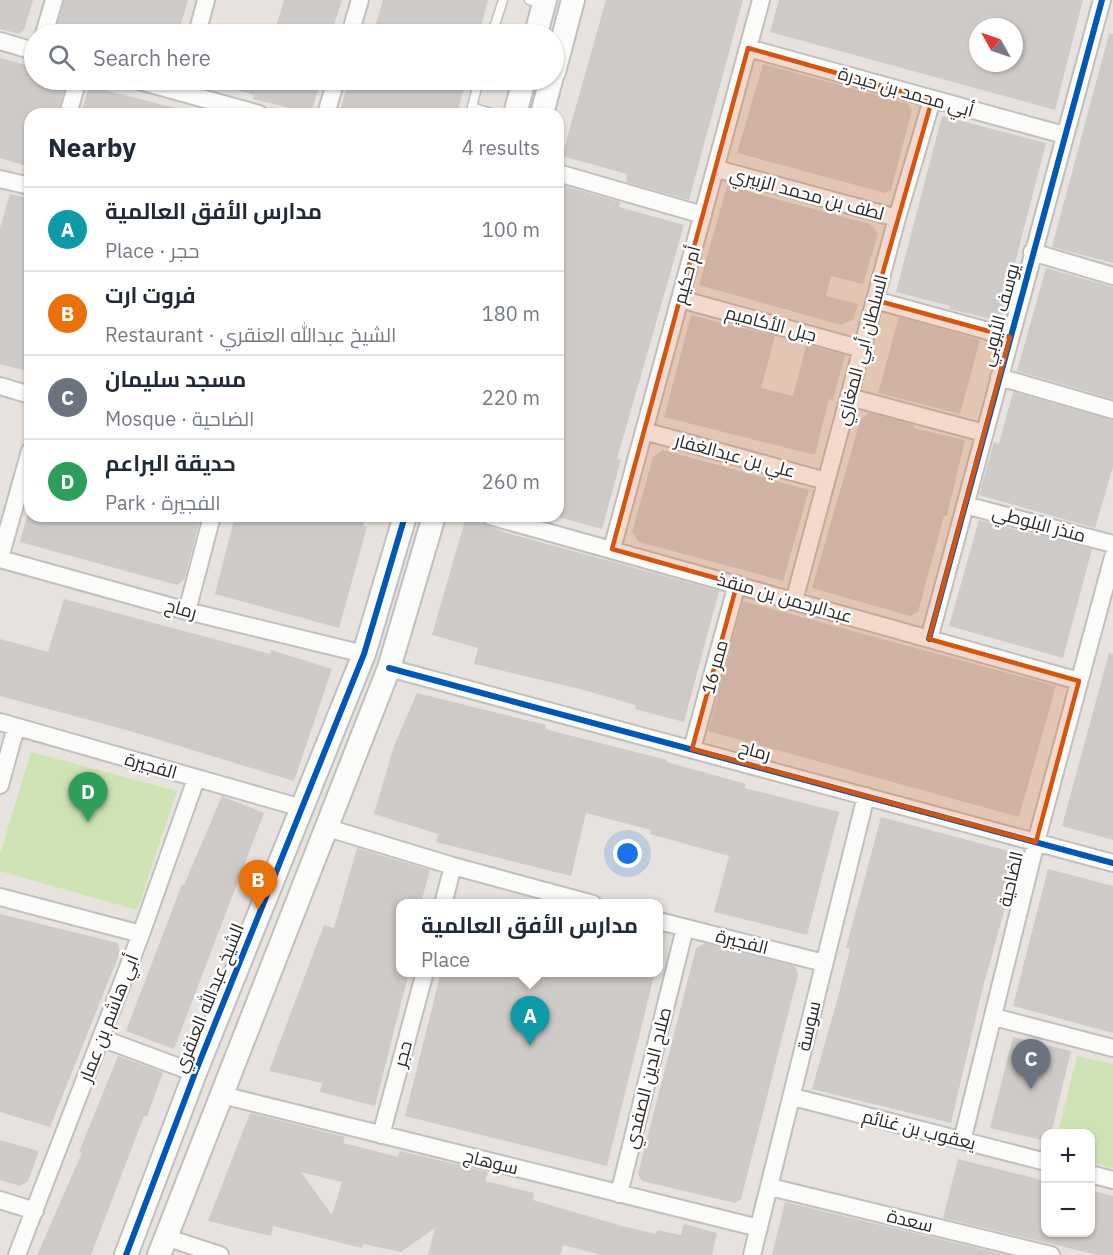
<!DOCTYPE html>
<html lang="en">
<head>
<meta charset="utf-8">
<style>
  body { margin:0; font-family:"IBM Plex Sans",Cairo,sans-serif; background:#f6f6f7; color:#1f2937 }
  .controls { position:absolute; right:18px; bottom:18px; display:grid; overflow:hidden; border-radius:12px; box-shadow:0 2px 4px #0004 }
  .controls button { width:54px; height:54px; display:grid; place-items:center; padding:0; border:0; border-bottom:2px solid #e0e1e3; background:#fff; color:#1f2937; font:30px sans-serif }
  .compass { position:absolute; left:969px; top:18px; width:54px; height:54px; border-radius:50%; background:#fff; box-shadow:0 2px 4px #0004; rotate:310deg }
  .you { position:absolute; left:628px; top:854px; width:21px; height:21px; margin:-15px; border:4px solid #fff; border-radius:50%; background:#1a73e8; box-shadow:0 0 0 9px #1a73e833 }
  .badge { display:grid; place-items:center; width:39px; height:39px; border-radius:50%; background:#db2777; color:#fff; font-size:20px; font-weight:700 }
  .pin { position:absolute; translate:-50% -50px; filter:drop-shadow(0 2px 3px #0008) }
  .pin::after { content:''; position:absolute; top:32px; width:21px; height:18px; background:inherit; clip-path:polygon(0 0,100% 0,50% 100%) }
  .popup { position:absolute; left:396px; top:899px; width:267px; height:78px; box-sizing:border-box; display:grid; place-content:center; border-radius:12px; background:#fff; filter:drop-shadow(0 2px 4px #0005); font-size:20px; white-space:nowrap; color:#747a83 }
  .popup b { font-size:22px; color:#1f2937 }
  .popup::after { content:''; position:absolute; left:50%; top:100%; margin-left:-12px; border:12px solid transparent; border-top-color:#fff }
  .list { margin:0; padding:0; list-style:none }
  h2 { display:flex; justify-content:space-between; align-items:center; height:78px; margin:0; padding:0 24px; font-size:26px }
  h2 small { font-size:20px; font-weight:400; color:#747a83 }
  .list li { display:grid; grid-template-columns:39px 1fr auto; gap:18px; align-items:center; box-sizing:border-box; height:84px; padding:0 24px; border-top:2px solid #e0e1e3 }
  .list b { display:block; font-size:22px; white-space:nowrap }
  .list p { margin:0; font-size:20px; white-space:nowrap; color:#747a83 }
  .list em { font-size:20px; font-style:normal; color:#747a83 }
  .icon { flex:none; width:33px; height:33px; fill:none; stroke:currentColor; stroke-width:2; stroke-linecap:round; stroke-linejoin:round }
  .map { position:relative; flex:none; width:1113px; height:1255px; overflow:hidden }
  .search { position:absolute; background:#fff; box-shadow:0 2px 4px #0004; left:24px; top:24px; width:540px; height:66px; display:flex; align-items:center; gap:15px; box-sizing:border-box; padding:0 21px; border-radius:33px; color:#747a83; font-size:22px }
  .panel { position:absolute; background:#fff; box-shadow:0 2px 4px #0004; left:24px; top:108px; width:540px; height:414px; border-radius:18px }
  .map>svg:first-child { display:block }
  .green { fill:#cee3b4 }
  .building { fill:#cecac7; fill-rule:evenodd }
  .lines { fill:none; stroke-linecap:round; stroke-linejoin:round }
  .lane-casing { stroke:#c0bfbf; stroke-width:11 }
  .street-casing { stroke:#c0bfbf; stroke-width:20 }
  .secondary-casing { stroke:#c0bfbf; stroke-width:26 }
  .lane { stroke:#fbfbfa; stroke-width:8 }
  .street { stroke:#fbfbfa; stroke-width:16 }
  .secondary { stroke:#fbfbfa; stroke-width:22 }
  .cycleway-casing { stroke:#fff; stroke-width:10 }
  .cycleway { stroke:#0057b8; stroke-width:6 }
  .marked { fill:#d5540f; fill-opacity:0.2; stroke:#d5540f; stroke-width:4.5; stroke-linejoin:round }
  .labels { text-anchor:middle; stroke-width:5; stroke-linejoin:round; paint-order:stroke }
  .street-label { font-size:18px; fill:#282828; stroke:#fff }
</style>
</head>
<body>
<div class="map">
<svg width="1113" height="1255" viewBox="0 0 1113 1255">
  <rect width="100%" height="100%" fill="#e7e2dd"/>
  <path class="green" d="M31,752L177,791L137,910L0,871V854Z
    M1077,1056L1113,1064V1168L1091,1162L1090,1134L1058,1133Z"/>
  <path class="building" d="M0,0H33L24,30L19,34L0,29Z
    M64,0H188L178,34H55Z
    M284,0H342L331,34H274Z
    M383,0H488L479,34H373Z
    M606,0H743L689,200L626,182L627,174L562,156Z
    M779,0H1083L1055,110L770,32ZM978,27H1014V63H978Z
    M1109,34H1113V263L1052,247Z
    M0,58L34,67V80H67L58,114H30V167L0,158Z
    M763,64L908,104L912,110L891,190L885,193L737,153Z
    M213,80H321L312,110L307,112L253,99L254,95L213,83Z
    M349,80H466L457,114H339Z
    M89,86L183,110L182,114H81Z
    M942,116L1046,143L1000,321L949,309L950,306L896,292Z
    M558,184L620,202L619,207L684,225L617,459L621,460L602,529L558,517Z
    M727,186L870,224L878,234L863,284L831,276L826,296L858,304L854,319L841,325L699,285Z
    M10,194L30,199V372L0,364V228Z
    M1046,268L1113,287V399L1017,371Z
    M691,315L775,336L761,388L793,396L806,345L845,355L833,400L829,399L815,455L664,417Z
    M899,317L980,340L960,414L878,393Z
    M1013,392L1113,420V467L1095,528L979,495L994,442L999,444Z
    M869,413L914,425V428L965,440L947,516H944L918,612L910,616L812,588L861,418Z
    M663,450L809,490L783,581L639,542L632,532L653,457Z
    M27,516H201L184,580L177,585L20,542Z
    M235,516H366L363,526L367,527L339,628L215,594Z
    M466,517L507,533L719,591L684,722L635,709L636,705L580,689L474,664L478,648L432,635Z
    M979,520L1092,549L1063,658L949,626Z
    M64,599L270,654L271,650L332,669L294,781L130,731L0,696V639L48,652Z
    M743,601L1056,686L1019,817L708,731Z
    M1109,653L1113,654V840L1062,826Z
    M417,693L546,725L545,729L667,760V762L746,784L745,788L839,812L807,935L714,912L729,856L650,834L651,830L586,813L571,876L436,842L438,834L374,814L394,746Z
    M222,796L264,813L174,1049L126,1031L182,884L184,885Z
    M881,817L1020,854L983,987L951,1123L812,1089L838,997L850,949L846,948Z
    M357,848L430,870L421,903H401V972H409L375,1106L320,1092L322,1083L269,1071L324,925L334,928Z
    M1048,869L1113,886V1033L1013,1006Z
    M0,914L118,943L120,952L50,1127L0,1112Z
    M705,943L795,966L798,975L741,1199L735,1203L642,1181L638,1174L696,948Z
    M441,972H641L654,976L607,1166L405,1116Z
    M1013,1037L1071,1051L1051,1134H1046V1141L990,1128Z
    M118,1056L163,1072L147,1117L144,1116L91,1255H37L82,1153L79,1152Z
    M250,1113L345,1137L343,1143L398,1157L400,1151L488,1172L485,1181L534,1193L533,1200L622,1226L656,1234L657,1230L681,1235L684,1224L717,1233L712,1255H601L563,1245L560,1255H428L435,1228L401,1252L363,1244L362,1248L273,1226L271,1236L208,1221ZM301,1172L342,1182L332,1215Z
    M0,1140L39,1151L28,1181L20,1186L0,1180Z
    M958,1159L1046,1181V1233H1090V1190L1113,1196V1255H1098L943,1218Z
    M785,1202L1006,1255H772Z"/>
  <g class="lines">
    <defs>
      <path id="lane" d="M529,0L543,5
        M492,34L503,0
        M479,80L472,107L494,114"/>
      <path id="street" d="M44,34L54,0
        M197,34L206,0
        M350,34L360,0
        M0,41L34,51
        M748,48L1064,135
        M136,80L259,114
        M68,114L78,80
        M326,114L336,80
        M717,169L897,218
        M558,173L703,215
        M0,179L30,186
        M1032,252L1113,276
        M680,299L862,349
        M875,300L1010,337
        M999,377L1113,410
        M0,386L30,395
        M849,397L984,433
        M644,431L826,481
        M965,505L1113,544
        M490,516L1079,681
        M612,549L761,0
        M0,558L30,451
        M0,559L187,611L364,654
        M794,601L897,218L932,100
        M187,611L212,516
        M929,639L1102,0
        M389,668L1113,863
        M0,722L302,808
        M692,749L737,584
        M0,785L16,727
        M328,828L453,866L593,904
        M0,897L141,934
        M443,904L453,866
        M659,921L824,963
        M994,1017L1113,1048
        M101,1038L195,1073
        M222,1095L759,1228
        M793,1097L1046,1162
        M381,1135L425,972
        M962,1141L1036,842L1113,557
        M1090,1174L1113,1180
        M770,1187L1051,1255
        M619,1194L685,928
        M0,1200L35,1211
        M168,1238L220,1255
        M17,1255L141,934L196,779
        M752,1255L866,796"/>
      <path id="secondary" d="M536,34L545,0
        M554,72L573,0
        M515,114L524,80
        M542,114L551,80
        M126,1255L195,1073L364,654L405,516
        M159,1255L389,668L434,516"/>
    </defs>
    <use href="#lane" class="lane-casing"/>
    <use href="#street" class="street-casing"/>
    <use href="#secondary" class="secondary-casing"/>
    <use href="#lane" class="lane"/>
    <use href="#street" class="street"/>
    <use href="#secondary" class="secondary"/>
    <defs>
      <path id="cycleway" d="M929,639L1102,0
        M389,668L1113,863
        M126,1255L195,1073L364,654L405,516"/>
    </defs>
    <use href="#cycleway" class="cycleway-casing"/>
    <use href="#cycleway" class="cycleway"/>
  </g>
  <path class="marked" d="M748,48L932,100L875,300L1010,337L929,639L1079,681L1036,842L692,749L737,584L612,549Z"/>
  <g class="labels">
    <g class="street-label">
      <text transform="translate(906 92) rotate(16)" y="6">أبي محمد بن حيدرة</text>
      <text transform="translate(807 194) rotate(15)" y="6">لطف بن محمد الزبيري</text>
      <text transform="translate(687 275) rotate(-75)" y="6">أم حكيم</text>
      <text transform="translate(1000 315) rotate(-75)" y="6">يوسف الأيوبي</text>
      <text transform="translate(771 324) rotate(15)" y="6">جبل الأكاميم</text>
      <text transform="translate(862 350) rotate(-75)" y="6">السلطان أبي المغازي</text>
      <text transform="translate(735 456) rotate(15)" y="6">علي بن عبدالغفار</text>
      <text transform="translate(1039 524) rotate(15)" y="6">منذر البلوطي</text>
      <text transform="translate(785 598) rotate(16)" y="6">عبدالرحمن بن منقذ</text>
      <text transform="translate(181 609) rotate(15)" y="6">رماح</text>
      <text transform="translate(715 667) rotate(-75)" y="6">ممر 16</text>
      <text transform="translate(755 751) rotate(15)" y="6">رماح</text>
      <text transform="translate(151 766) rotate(16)" y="6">الفجيرة</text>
      <text transform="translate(1011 879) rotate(-77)" y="6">الضاحية</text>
      <text transform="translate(742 942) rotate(14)" y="6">الفجيرة</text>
      <text transform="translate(209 998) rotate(-68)" y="6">الشيخ عبدالله العنقري</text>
      <text transform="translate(109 1018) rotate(-69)" y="6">أبي هاشم بن عمار</text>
      <text transform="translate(809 1026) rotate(-77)" y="6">سوسة</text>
      <text transform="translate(403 1054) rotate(-75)" y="6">حجر</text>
      <text transform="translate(648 1078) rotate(-76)" y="6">صلاح الدين الصفدي</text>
      <text transform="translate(919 1130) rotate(14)" y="6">يعقوب بن غنائم</text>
      <text transform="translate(491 1162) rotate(14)" y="6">سوهاج</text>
      <text transform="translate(910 1221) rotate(14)" y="6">سعدة</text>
    </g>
  </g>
</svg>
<div class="controls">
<button>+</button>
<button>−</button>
</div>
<svg class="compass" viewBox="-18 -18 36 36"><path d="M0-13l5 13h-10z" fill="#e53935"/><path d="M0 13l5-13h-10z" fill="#747a83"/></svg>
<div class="you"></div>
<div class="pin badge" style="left:530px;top:1046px;background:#0f9aa8">A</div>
<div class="popup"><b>مدارس الأفق العالمية</b>Place</div>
<div class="pin badge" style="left:258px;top:910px;background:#e8710a">B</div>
<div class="pin badge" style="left:1031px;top:1089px;background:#6b7280">C</div>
<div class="pin badge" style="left:88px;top:822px;background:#2e9e5b">D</div>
<div class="search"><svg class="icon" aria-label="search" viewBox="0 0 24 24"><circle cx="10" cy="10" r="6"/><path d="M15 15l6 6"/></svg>Search here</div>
<section class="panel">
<h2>Nearby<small>4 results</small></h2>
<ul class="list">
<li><span class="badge" style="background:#0f9aa8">A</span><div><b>مدارس الأفق العالمية</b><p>Place · حجر</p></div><em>100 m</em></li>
<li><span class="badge" style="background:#e8710a">B</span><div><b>فروت ارت</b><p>Restaurant · الشيخ عبدالله العنقري</p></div><em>180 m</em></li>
<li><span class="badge" style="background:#6b7280">C</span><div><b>مسجد سليمان</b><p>Mosque · الضاحية</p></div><em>220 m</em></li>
<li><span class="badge" style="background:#2e9e5b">D</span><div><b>حديقة البراعم</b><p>Park · الفجيرة</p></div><em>260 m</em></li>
</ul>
</section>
</div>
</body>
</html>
